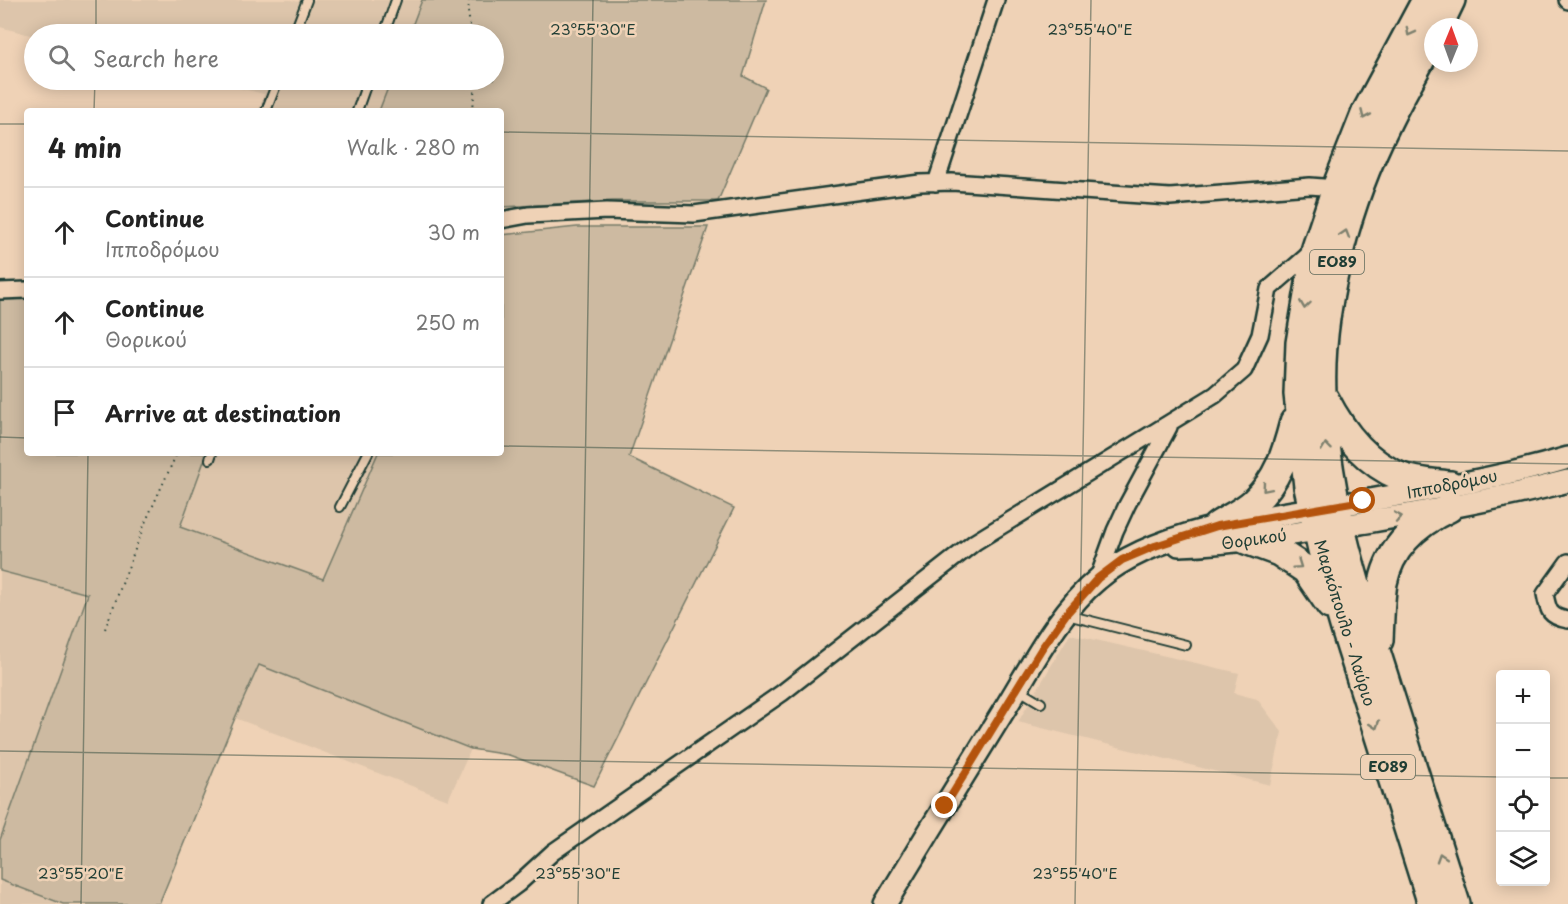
<!DOCTYPE html>
<html lang="en">
<head>
<meta charset="utf-8">
<style>
  body { margin:0; font-family:"Playpen Sans",sans-serif; background:#f2f2f2; color:#222 }
  .controls { position:absolute; right:18px; bottom:18px; display:grid; overflow:hidden; border-radius:6px; box-shadow:0 3px 15px #0003 }
  .controls button { width:54px; height:54px; display:grid; place-items:center; padding:0; border:0; border-bottom:2px solid #e0e0e0; background:#fff; color:#222; font:30px sans-serif }
  .compass { position:absolute; left:1424px; top:18px; width:54px; height:54px; border-radius:50%; background:#fff; box-shadow:0 3px 15px #0003; rotate:1deg }
  .stop { position:absolute; width:18px; height:18px; margin:-14px; border:4px solid #b45309; border-radius:50%; background:#fff }
  .stop.end { background:#b45309; border-color:#fff; box-shadow:0 2px 6px #0008 }
  .list { margin:0; padding:0; list-style:none }
  h2 { display:flex; justify-content:space-between; align-items:center; height:78px; margin:0; padding:0 24px; font-size:26px }
  h2 small { font-size:20px; font-weight:400; color:#767676 }
  .list li { display:grid; grid-template-columns:39px 1fr auto; gap:18px; align-items:center; box-sizing:border-box; height:90px; padding:0 24px; border-top:2px solid #e0e0e0 }
  .list b { display:block; font-size:22px; white-space:nowrap }
  .list p { margin:0; font-size:20px; white-space:nowrap; color:#767676 }
  .list em { font-size:20px; font-style:normal; color:#767676 }
  .icon { flex:none; width:33px; height:33px; fill:none; stroke:currentColor; stroke-width:2; stroke-linecap:round; stroke-linejoin:round }
  .map { position:relative; flex:none; width:1568px; height:904px; overflow:hidden }
  .search { position:absolute; background:#fff; box-shadow:0 3px 15px #0003; left:24px; top:24px; width:480px; height:66px; display:flex; align-items:center; gap:15px; box-sizing:border-box; padding:0 21px; border-radius:33px; color:#767676; font-size:22px }
  .panel { position:absolute; background:#fff; box-shadow:0 3px 15px #0003; left:24px; top:108px; width:480px; height:348px; border-radius:6px }
  .map>svg:first-child { display:block }
  .built { fill:#ddc5ab }
  .green { fill:#cdbaa1; stroke:#767c6a; stroke-width:1.5 }
  .lines { fill:none; stroke-linecap:round; stroke-linejoin:round }
  .lane-casing { stroke:#1f3d34; stroke-width:12 }
  .street-casing { stroke:#1f3d34; stroke-width:20 }
  .secondary-casing { stroke:#1f3d34; stroke-width:26 }
  .highway-casing { stroke:#1f3d34; stroke-width:32 }
  .path { stroke:#1f3d34; stroke-width:2; stroke-dasharray:1.5 4.5; stroke-linecap:butt }
  .lane { stroke:#efd2b6; stroke-width:8 }
  .street { stroke:#efd2b6; stroke-width:15 }
  .secondary { stroke:#efd2b6; stroke-width:21 }
  .highway { stroke:#efd2b6; stroke-width:27 }
  .oneway { stroke:#7d806e }
  .route { stroke:#b45309; stroke-width:8 }
  .ticks { fill:none; stroke:#1f3d34; stroke-width:1.5; stroke-opacity:0.45 }
  .labels { text-anchor:middle; stroke-width:5; stroke-linejoin:round; paint-order:stroke }
  .shield { fill:#efd2b6; stroke:#5d6a5b; stroke-width:1.5 }
  .shield-label { font-size:15px; font-weight:bold; fill:#1f3d34 }
  .street-label { font-size:16px; fill:#1f3d34; stroke:#efd2b6 }
  .ticks-label { font-size:15px; text-anchor:middle; fill:#1f3d34; stroke:#efd2b6; stroke-width:5; stroke-linejoin:round; paint-order:stroke }
</style>
</head>
<body>
<div class="map">
<svg width="1568" height="904" viewBox="0 0 1568 904">
  <rect width="100%" height="100%" fill="#efd2b6"/>
  <filter id="ink" filterUnits="userSpaceOnUse"><feTurbulence type="fractalNoise" baseFrequency=".0167" numOctaves="2"/><feDisplacementMap in="SourceGraphic" scale="12" xChannelSelector="R" yChannelSelector="G"/><feConvolveMatrix kernelMatrix="1 2 1 2 8 2 1 2 1" color-interpolation-filters="sRGB"/></filter>
  <g filter="url(#ink)">
    <path class="built" d="M0,0H291L298,2L299,0H422L409,34L34,36L0,27Z
      M206,80H391L379,111H259L264,94Z
      M207,453H378L324,580L180,527Z
      M0,571L88,594L0,840Z
      M1070,634L1239,673L1234,693L1257,699L1282,732L1270,785L1018,722Z
      M259,665L471,749L448,800L235,718Z
      M0,880L63,904H0Z"/>
    <path class="green" d="M422,0H766L743,76L766,88L718,201H613L501,207V111H379L391,80H494V34H409Z
      M577,227H708L629,457L734,508L594,786L509,755L471,749L259,665L235,718L159,904H63L0,880V840L88,594L0,571V297L27,295V453H207L180,527L323,579L378,453H501V235Z"/>
    <g class="lines">
      <defs>
        <path id="lane" d="M294,34L307,0
          M384,34L396,0
          M266,111L278,80
          M357,111L368,80
          M210,459L212,453
          M340,507L368,453
          M1067,615L1186,645
          M1018,689L1041,703"/>
        <path id="street" d="M1567,0L1568,1
          M936,183L996,0
          M501,220L528,215L607,211L694,214L920,183L952,182L1170,197L1310,186L1336,188
          M0,291L27,290
          M1568,562L1545,594C1548,611 1550,617 1568,620
          M1098,578L1115,531L1127,505L1169,427
          M491,904L518,884L553,852L782,693L975,542L1215,395L1244,370L1260,335L1269,289L1314,250"/>
        <path id="secondary" d="M1179,545C1240,543 1300,533 1361,523C1430,511 1500,499 1568,481
          M885,904C925,838 965,773 1006,707C1032,665 1059,611 1098,579C1159,526 1285,514 1364,501C1433,489 1501,478 1568,458"/>
        <path id="highway" d="M1426,0L1366,112L1336,188L1316,248L1300,343L1298,394L1308,487L1322,550L1345,629L1432,904
          M1438,27L1451,0
          M1433,36C1419,65 1402,92 1388,121C1368,161 1351,205 1340,249C1328,295 1320,345 1322,393C1325,494 1357,591 1387,686C1410,759 1433,831 1456,904
          M1325,399C1341,430 1365,462 1399,476C1414,482 1434,483 1450,485
          M1217,526C1229,518 1243,512 1254,502C1278,480 1286,453 1294,422
          M1246,540L1279,552L1306,570L1330,605
          M1379,640C1380,622 1380,601 1383,583C1390,547 1417,523 1449,508"/>
      </defs>
      <use href="#lane" class="lane-casing"/>
      <use href="#street" class="street-casing"/>
      <use href="#secondary" class="secondary-casing"/>
      <use href="#highway" class="highway-casing"/>
      <path class="path" d="M469,0L468,11L471,34
        M473,111L475,80
        M105,629L145,523L177,453"/>
      <use href="#lane" class="lane"/>
      <use href="#street" class="street"/>
      <use href="#secondary" class="secondary"/>
      <use href="#highway" class="highway"/>
    </g>
    <defs><path id="oneway-chevron" d="M-2-3.5L2.5 0L-2 3.5" fill="none" stroke-width="1.6" stroke-linecap="round" stroke-linejoin="round" transform="scale(1.5)"/></defs>
    <g class="oneway">
      <use href="#oneway-chevron" transform="translate(1410 32) rotate(118)"/>
      <use href="#oneway-chevron" transform="translate(1365 115) rotate(114)"/>
      <use href="#oneway-chevron" transform="translate(1345 234) rotate(-73)"/>
      <use href="#oneway-chevron" transform="translate(1305 305) rotate(98)"/>
      <use href="#oneway-chevron" transform="translate(1326 447) rotate(-97)"/>
      <use href="#oneway-chevron" transform="translate(1266 488) rotate(131)"/>
      <use href="#oneway-chevron" transform="translate(1398 517) rotate(-10)"/>
      <use href="#oneway-chevron" transform="translate(1298 565) rotate(35)"/>
      <use href="#oneway-chevron" transform="translate(1375 725) rotate(72)"/>
      <use href="#oneway-chevron" transform="translate(1441 857) rotate(-108)"/>
    </g>
  </g>
  <g class="lines" filter="url(#ink)">
    <path class="route" d="M945,806L1042,648L1066,614L1098,578L1122,560L1155,546L1217,526L1363,501"/>
  </g>
  <path class="ticks" d="M96,34V0M94,111L95,80M0,124H27M501,132L1568,151M0,437L27,438M501,446L1568,464M0,751L1500,777M1546,778H1568M81,904L88,453M578,904L593,0M1075,904L1091,0"/>
  <g class="labels">
    <g class="shield">
      <rect x="1310" y="250" width="54" height="24" rx="4.5"/>
      <rect x="1361" y="755" width="54" height="24" rx="4.5"/>
    </g>
    <g class="shield-label">
      <text x="1337" y="267">ΕΟ89</text>
      <text x="1388" y="772">ΕΟ89</text>
    </g>
    <g class="street-label">
      <text transform="translate(1452 484) rotate(-11)" y="6">Ιπποδρόμου</text>
      <text transform="translate(1254 539) rotate(-8)" y="6">Θορικού</text>
      <text transform="translate(1345 623) rotate(73)" y="6">Μαρκόπουλο - Λαύριο</text>
    </g>
  </g>
  <g class="ticks-label">
    <text x="593" y="35">23°55'30"E</text>
    <text x="1090" y="35">23°55'40"E</text>
    <text x="81" y="879">23°55'20"E</text>
    <text x="578" y="879">23°55'30"E</text>
    <text x="1075" y="879">23°55'40"E</text>
  </g>
</svg>
<div class="controls">
<button>+</button>
<button>−</button>
<button><svg class="icon" aria-label="locate" viewBox="0 0 24 24"><circle cx="12" cy="12" r="6"/><path d="M12 2v4M12 18v4M2 12h4M18 12h4"/></svg></button>
<button><svg class="icon" aria-label="layers" viewBox="0 0 24 24"><path d="M12 4l9 5-9 5-9-5zM3 14l9 5 9-5"/></svg></button>
</div>
<svg class="compass" viewBox="-18 -18 36 36"><path d="M0-13l5 13h-10z" fill="#e53935"/><path d="M0 13l5-13h-10z" fill="#767676"/></svg>
<div class="stop" style="left:1363px;top:501px"></div>
<div class="stop end" style="left:945px;top:806px"></div>
<div class="search"><svg class="icon" aria-label="search" viewBox="0 0 24 24"><circle cx="10" cy="10" r="6"/><path d="M15 15l6 6"/></svg>Search here</div>
<section class="panel">
<h2>4 min<small>Walk · 280 m</small></h2>
<ul class="list">
<li><svg class="icon" aria-label="ahead" viewBox="0 0 24 24"><path d="M12 20V5M6 11l6-6 6 6"/></svg><div><b>Continue</b><p>Ιπποδρόμου</p></div><em>30 m</em></li>
<li><svg class="icon" aria-label="ahead" viewBox="0 0 24 24"><path d="M12 20V5M6 11l6-6 6 6"/></svg><div><b>Continue</b><p>Θορικού</p></div><em>250 m</em></li>
<li><svg class="icon" aria-label="arrive" viewBox="0 0 24 24"><path d="M6 21V4h12l-3 4 3 4H6"/></svg><div><b>Arrive at destination</b></div></li>
</ul>
</section>
</div>
</body>
</html>
